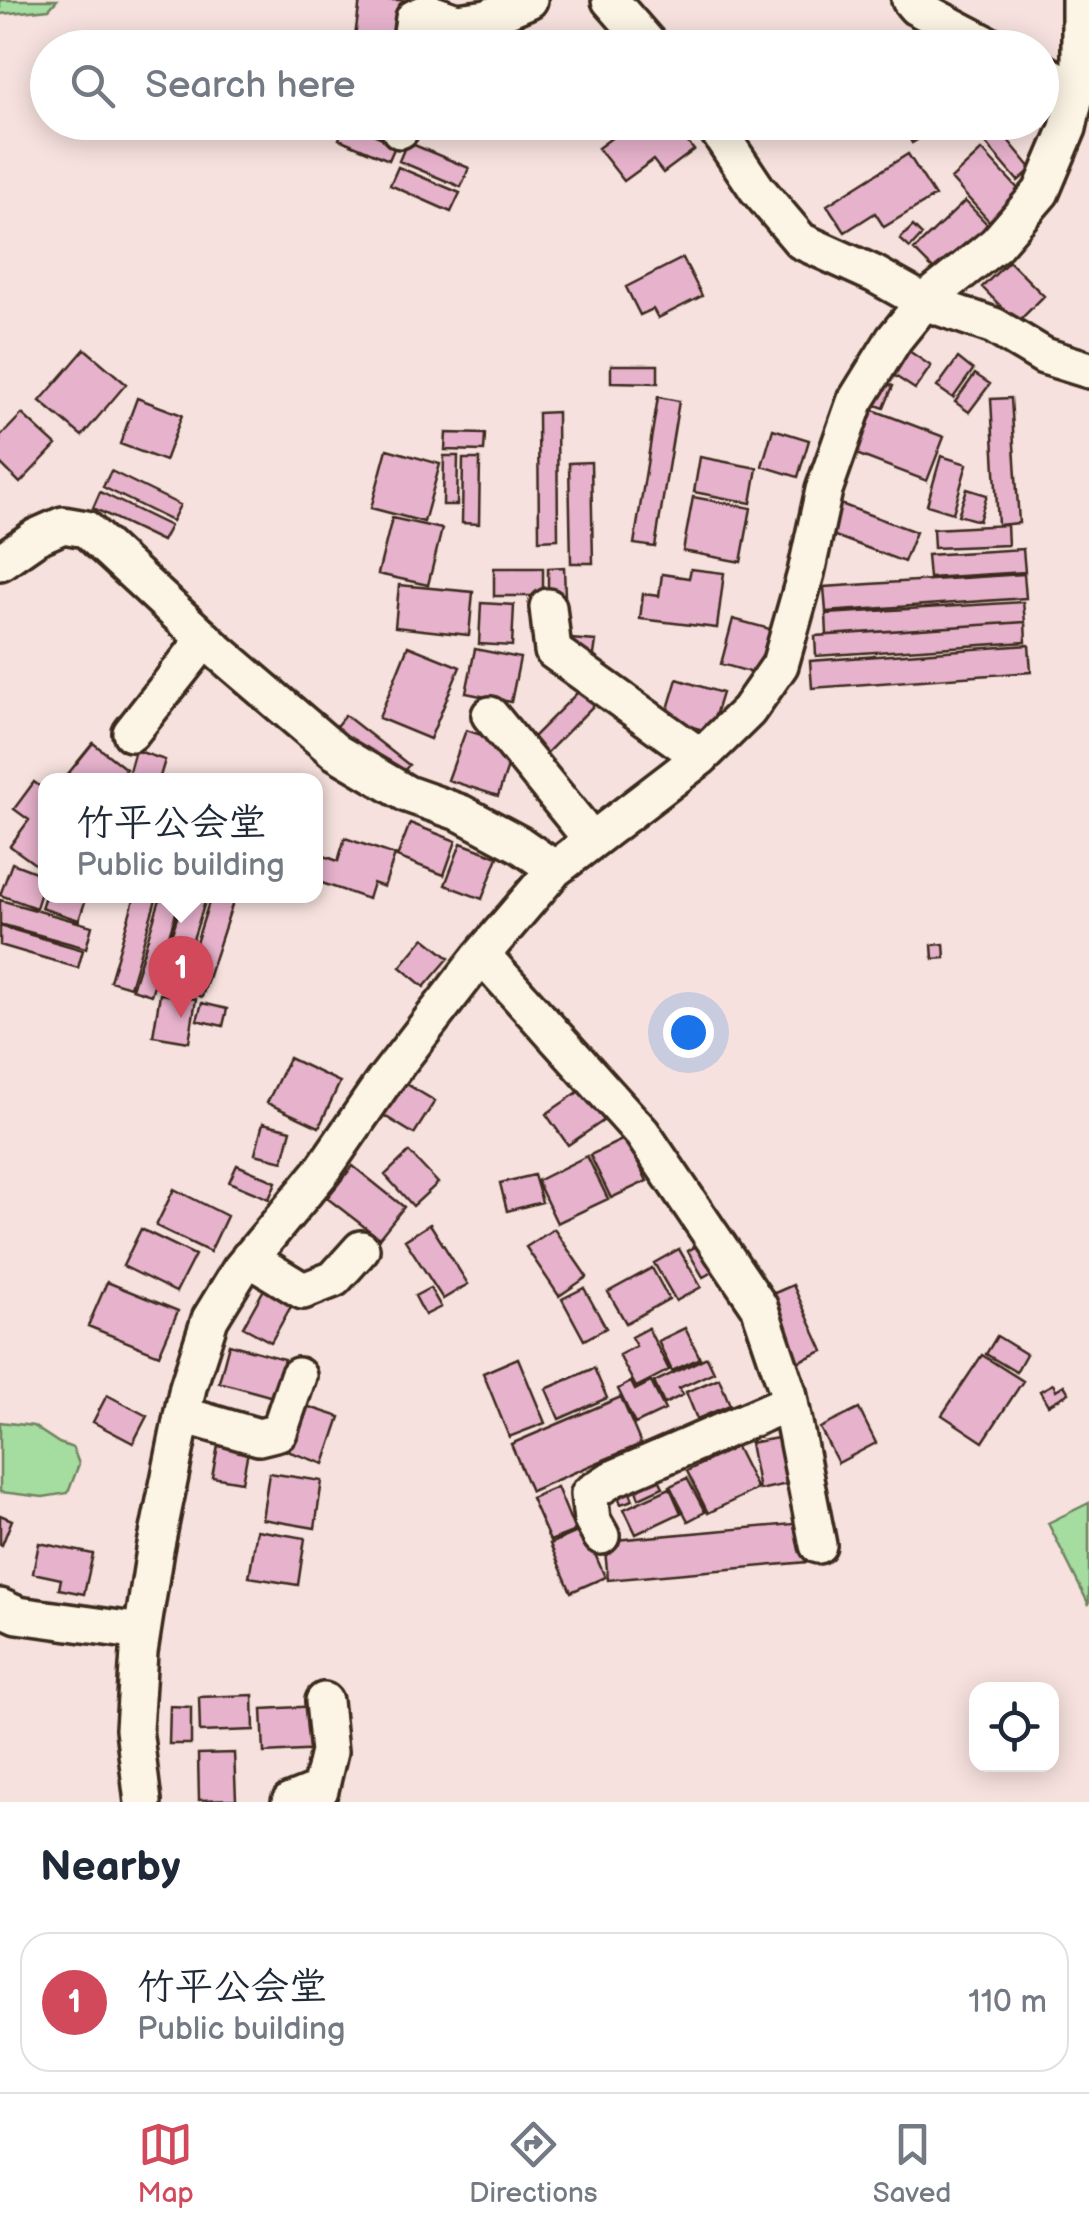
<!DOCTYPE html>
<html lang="en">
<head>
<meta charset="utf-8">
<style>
  body { margin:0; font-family:"Balsamiq Sans","Klee One",sans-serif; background:#f2f2f3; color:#1f2937 }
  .controls { position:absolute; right:30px; bottom:30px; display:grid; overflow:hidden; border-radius:20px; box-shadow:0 5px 25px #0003 }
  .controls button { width:90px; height:90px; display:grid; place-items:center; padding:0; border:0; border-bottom:2px solid #e0e1e3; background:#fff; color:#1f2937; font:50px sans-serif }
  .you { position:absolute; left:688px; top:1032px; width:35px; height:35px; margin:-25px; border:8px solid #fff; border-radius:50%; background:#1a73e8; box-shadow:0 0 0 15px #1a73e833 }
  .badge { display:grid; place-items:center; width:65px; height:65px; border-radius:50%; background:#d1495b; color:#fff; font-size:32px; font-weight:700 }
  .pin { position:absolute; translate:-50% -82px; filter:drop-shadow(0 2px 5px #0008) }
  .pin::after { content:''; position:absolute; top:52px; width:35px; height:30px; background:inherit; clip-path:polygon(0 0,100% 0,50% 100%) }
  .popup { position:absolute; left:38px; top:773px; width:285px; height:130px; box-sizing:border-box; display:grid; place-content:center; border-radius:20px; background:#fff; filter:drop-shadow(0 2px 8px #0005); font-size:32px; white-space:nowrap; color:#747a83 }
  .popup b { font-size:38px; color:#1f2937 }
  .popup::after { content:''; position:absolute; left:50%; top:100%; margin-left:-20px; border:20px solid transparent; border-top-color:#fff }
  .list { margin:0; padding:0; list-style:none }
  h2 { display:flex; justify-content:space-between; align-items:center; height:130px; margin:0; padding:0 40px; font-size:42px }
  h2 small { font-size:32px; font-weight:400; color:#747a83 }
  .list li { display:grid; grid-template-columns:65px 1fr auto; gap:30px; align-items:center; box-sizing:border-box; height:140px; margin:0 20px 20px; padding:0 20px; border:2px solid #e0e1e3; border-radius:30px }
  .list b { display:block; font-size:38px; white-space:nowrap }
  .list p { margin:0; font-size:32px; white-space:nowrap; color:#747a83 }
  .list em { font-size:32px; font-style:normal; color:#747a83 }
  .icon { flex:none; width:55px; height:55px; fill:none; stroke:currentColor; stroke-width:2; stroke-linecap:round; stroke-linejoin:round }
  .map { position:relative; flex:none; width:1089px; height:1802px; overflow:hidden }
  .search { position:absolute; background:#fff; box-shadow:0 5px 25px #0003; left:30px; right:30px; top:30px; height:110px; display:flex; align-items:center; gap:25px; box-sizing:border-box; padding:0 35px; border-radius:55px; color:#747a83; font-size:38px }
  .sheet { height:290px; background:#fff }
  nav { display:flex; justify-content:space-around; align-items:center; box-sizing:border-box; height:140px; border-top:2px solid #e0e1e3; background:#fff; font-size:28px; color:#747a83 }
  nav a { display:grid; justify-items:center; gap:5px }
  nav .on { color:#d1495b }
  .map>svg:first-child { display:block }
  .green { fill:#a5dca0; stroke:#70835f; stroke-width:2.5 }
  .building { fill:#e7b2cc; stroke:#3b2a1e; stroke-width:2.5 }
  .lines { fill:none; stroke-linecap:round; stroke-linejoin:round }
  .minor-casing { stroke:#3b2a1e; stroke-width:42 }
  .minor { stroke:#fcf5e5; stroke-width:35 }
</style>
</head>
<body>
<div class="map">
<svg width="1089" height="1802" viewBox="0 0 1089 1802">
  <rect width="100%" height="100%" fill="#f6e1de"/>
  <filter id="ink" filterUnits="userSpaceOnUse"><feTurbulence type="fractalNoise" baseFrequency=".01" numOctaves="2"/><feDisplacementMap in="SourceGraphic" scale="20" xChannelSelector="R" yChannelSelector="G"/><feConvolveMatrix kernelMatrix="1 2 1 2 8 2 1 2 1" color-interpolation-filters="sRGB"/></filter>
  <g filter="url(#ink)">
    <path class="green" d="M0,0H57L49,9L0,14Z
      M0,1422L33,1426L59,1443L73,1448L79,1464L68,1493L43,1497L0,1492Z
      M1089,1503V1605L1048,1523Z"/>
    <path class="building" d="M360,0H409L404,43L355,37Z
      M421,27L470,39L468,48H415Z
      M346,122L396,144L389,160L339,139Z
      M633,122H689L699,135L688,143L694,150L663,173L653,160L624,181L598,148Z
      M900,122H938L940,126L912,143Z
      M974,122H993L1032,169L1018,181L971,126Z
      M407,142L469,168L461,187L399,161Z
      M982,150L1021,192L989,221L951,179Z
      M908,154L935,196L884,227L875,213L845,232L827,205Z
      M398,167L460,193L451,212L390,185Z
      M965,201L988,225L938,274L914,250Z
      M913,226L922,235L910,248L900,239Z
      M683,258L702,296L658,318L653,309L640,315L626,287Z
      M1009,261L1044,296L1017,323L982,287Z
      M85,349L126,384L82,436L40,401Z
      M906,349L931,366L915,389L889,372Z
      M958,358L973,370L953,398L937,387Z
      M611,365H658V383L611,382Z
      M975,374L990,384L969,412L955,402Z
      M879,381L893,386L884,408L870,403Z
      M658,397L679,401L655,547L634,544Z
      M137,398L182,415L165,461L120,444Z
      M1011,398L1019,523L998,525L991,399Z
      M868,408L944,437L927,481L851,452Z
      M557,412L558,539L539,540L538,413Z
      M22,414L56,445L20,483L0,463V437Z
      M773,429L809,440L798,477L762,466Z
      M446,433L485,434L484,451L445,450Z
      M387,449L440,464L424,522L371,508Z
      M444,456H458L457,505H443Z
      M941,456L967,464L953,513L927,505Z
      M700,457L757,468L751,503L694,492Z
      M463,459H480L479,524L462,523Z
      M591,462L593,563H571L569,463Z
      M111,471L180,505L172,521L103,487Z
      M967,489L987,495L979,521L958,515Z
      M100,492L170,526L162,541L93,508Z
      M693,497L751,508L741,562L683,551Z
      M838,503L916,532L904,562L827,533Z
      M392,518L442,529L428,585L378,574Z
      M1007,525L1008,545L934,548L933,529Z
      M1023,549L1025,572L929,578L927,555Z
      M564,567L565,597H548V568Z
      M494,568H543V596H494Z
      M691,569L724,573L717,628L640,619L643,594L659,596L662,574L689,578Z
      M1024,574L1026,598L826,612L824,587Z
      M399,585L473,592L469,635L395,627Z
      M1023,602L1025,622L827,635L826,614Z
      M481,603L514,605L512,646L479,644Z
      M733,619L770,629L757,674L721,664Z
      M1025,622L1026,642L816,656L815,636Z
      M570,639L596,641L594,655L568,653Z
      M1029,645L1031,672L812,688L810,661Z
      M408,646L460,667L430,739L379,718Z
      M475,649L520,658L511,702L466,693Z
      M677,679L722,693L710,732L665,719Z
      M582,688L597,702L536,764L521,749Z
      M345,715L409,765L397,779L334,729Z
      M466,730L515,746L498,796L448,780Z
      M93,743L126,769L117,780H63Z
      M135,750L165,760L159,780H147L128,775Z
      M34,782L46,791V872L10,846L29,820L14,809Z
      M410,823L456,841L444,875L397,857Z
      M345,838L395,855L384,887L373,883L368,899L316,881V853L338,861Z
      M461,843L498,857L482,899L445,885Z
      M12,863L46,876L36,908L0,895Z
      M46,893V896H87L79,920L41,908Z
      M135,896H157L130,987L110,981Z
      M161,896H181L151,995L132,989Z
      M184,896H207L177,989L156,983Z
      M211,896H235L202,997L181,990Z
      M0,900L92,926L86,948L0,924Z
      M0,926L83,950L78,968L0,945Z
      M424,938L449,958L424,987L400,967Z
      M944,944L945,958L933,959L932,945Z
      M160,994L196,999L189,1042L153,1036Z
      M202,1003L227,1009L223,1026L197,1020Z
      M289,1058L340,1082L319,1127L267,1103Z
      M403,1082L435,1101L414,1134L383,1115Z
      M584,1088L606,1119L568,1145L546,1114Z
      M263,1123L291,1130L283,1161L255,1154Z
      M626,1138L647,1181L611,1198L590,1155Z
      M409,1152L438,1183L413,1206L385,1175Z
      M587,1156L608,1199L557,1223L537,1181Z
      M237,1165L276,1182L269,1199L229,1182Z
      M353,1166L404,1207L379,1238L327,1198Z
      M534,1175L542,1202L507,1211L500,1183Z
      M174,1189L227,1216L210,1252L156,1226Z
      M430,1224L468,1284L443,1299L405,1240Z
      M141,1229L195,1255L176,1292L123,1266Z
      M554,1229L587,1277L559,1296L526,1247Z
      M698,1245L714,1271L703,1277L688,1251Z
      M679,1249L701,1287L676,1301L654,1263Z
      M652,1268L669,1299L626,1323L608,1292Z
      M107,1282L178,1311L159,1355L88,1326Z
      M267,1284L295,1299L271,1342L243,1327Z
      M793,1285L823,1351L797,1362L768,1296Z
      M430,1288L441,1307L425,1315L415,1296Z
      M584,1288L606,1328L584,1340L562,1299Z
      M648,1328L669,1370L636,1387L619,1355L636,1346L631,1337Z
      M685,1328L700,1358L672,1371L658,1341Z
      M997,1336L1026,1354L1016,1372L986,1354Z
      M229,1344L284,1359L273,1397L219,1382Z
      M982,1355L1023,1381L983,1442L942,1415Z
      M707,1357L714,1372L679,1388L683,1395L664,1404L654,1382Z
      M518,1358L545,1423L509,1437L483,1373Z
      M594,1368L607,1398L559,1419L546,1389Z
      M719,1378L730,1405L697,1419L686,1392Z
      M631,1382L635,1390L651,1382L665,1410L635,1424L618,1389Z
      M1053,1384L1056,1390L1064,1385L1069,1393L1048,1405L1040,1391Z
      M107,1395L147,1416L133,1443L93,1422Z
      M621,1397L641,1444L531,1491L511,1444Z
      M300,1404L340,1417L324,1464L284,1450Z
      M859,1409L876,1443L838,1463L820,1428Z
      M220,1435L250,1441L242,1482L212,1477Z
      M789,1436L797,1482L759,1490L750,1443Z
      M736,1447L757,1489L708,1513L687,1471Z
      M269,1473L322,1481L315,1528L262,1519Z
      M656,1473L663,1487L639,1498L633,1483Z
      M687,1478L705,1512L688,1521L670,1486Z
      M557,1487L575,1531L550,1541L531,1498Z
      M628,1487L633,1500L621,1504L616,1491Z
      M670,1488L681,1513L636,1534L624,1509Z
      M0,1515L12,1520L2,1545L0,1544Z
      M804,1523L807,1562L608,1580L604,1541Z
      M584,1529L605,1577L571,1592L550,1544Z
      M257,1530L305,1538L298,1585L249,1577Z
      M39,1543L93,1554L84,1594L59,1589L61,1579L33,1573Z
      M253,1695L254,1730L200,1732L199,1697Z
      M170,1706L191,1707V1744H169Z
      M318,1706L321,1750L264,1753L262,1709Z
      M234,1753L236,1799L199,1800L198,1754Z"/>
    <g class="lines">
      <defs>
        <path id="minor" d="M610,0L652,48
          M910,0L916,7L994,48
          M410,48L414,18L428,12L457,22L487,18L529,0
          M1042,72L1076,90
          M712,122L757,189L801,241L874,274L924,302L994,326L1044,356L1089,370
          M400,130L401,122
          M0,562L36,537L63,525L86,529L212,646L336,752L407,794L461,813L519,844L555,869
          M548,607L553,651L701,757
          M490,715L592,840
          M131,733L205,639
          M480,957L492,966L642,1133L759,1306L788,1392L818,1545
          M249,1258L303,1291L334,1279L361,1249
          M183,1415L259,1437L279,1432L298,1376
          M601,1536L592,1520L589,1494L612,1479L790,1402
          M0,1607L18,1615L142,1632
          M143,1802L134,1729L139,1652L155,1550L188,1387L210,1319L240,1270L322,1171L384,1081L480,957L555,869L701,757L748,711L780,665L806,573L824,490L855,402L894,339L924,302L996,244L1041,192L1068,128L1080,73V0
          M290,1802L320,1790L329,1752L324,1701"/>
      </defs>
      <use href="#minor" class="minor-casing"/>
      <use href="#minor" class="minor"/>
    </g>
  </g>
</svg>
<div class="controls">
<button><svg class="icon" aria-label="locate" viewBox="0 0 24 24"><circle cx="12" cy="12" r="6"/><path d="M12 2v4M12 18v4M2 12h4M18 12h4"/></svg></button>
</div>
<div class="you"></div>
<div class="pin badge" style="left:181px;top:1018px">1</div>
<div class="popup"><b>竹平公会堂</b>Public building</div>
<div class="search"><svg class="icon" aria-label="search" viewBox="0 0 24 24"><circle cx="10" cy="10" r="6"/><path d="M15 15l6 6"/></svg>Search here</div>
</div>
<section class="sheet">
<h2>Nearby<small></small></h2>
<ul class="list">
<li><span class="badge">1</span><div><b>竹平公会堂</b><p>Public building</p></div><em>110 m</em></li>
</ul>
</section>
<nav>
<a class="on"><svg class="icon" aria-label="map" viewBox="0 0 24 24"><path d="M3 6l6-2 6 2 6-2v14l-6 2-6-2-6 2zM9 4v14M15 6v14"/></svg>Map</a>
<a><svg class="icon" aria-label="directions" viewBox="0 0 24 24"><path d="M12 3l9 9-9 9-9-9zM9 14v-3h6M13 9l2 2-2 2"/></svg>Directions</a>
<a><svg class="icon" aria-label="saved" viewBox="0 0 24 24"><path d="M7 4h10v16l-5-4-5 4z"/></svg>Saved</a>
</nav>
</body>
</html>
